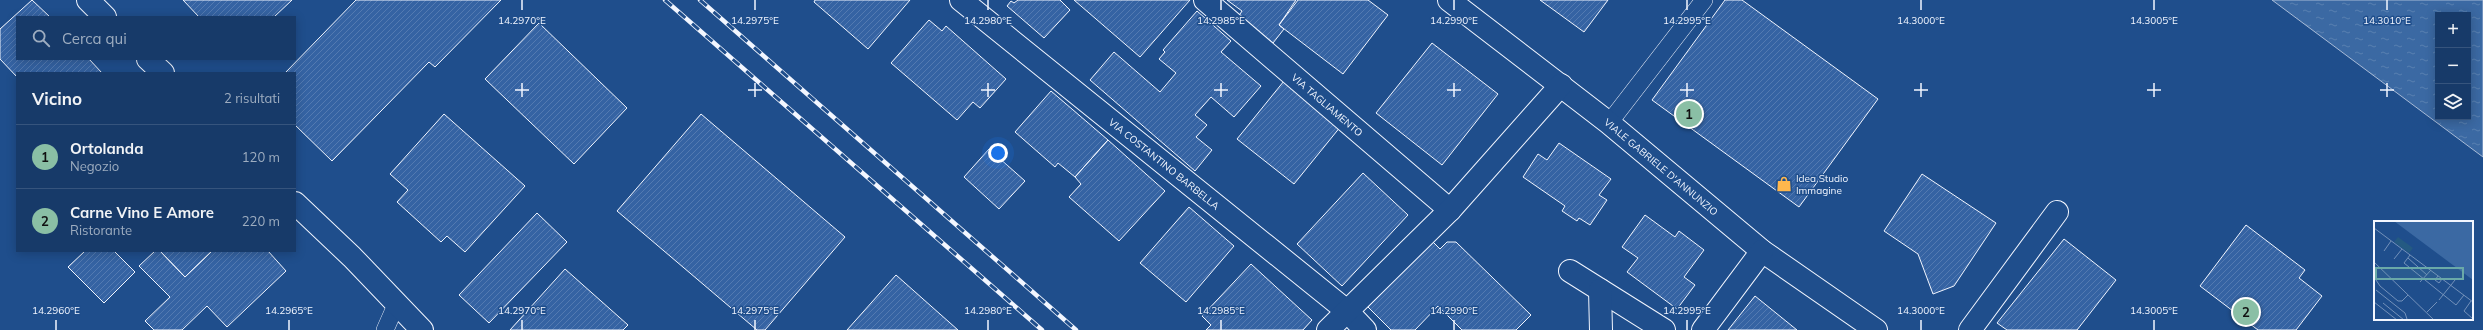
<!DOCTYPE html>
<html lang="it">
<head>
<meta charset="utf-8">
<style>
  body { margin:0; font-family:Mulish,sans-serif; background:#20416f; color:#f1f3f6 }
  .controls { position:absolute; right:12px; top:12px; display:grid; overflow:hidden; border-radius:0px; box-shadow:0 2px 10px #0003 }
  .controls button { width:36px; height:36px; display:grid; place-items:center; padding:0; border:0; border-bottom:1px solid #36547d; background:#173a69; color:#f1f3f6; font:20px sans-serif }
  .you { position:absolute; left:998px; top:153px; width:14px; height:14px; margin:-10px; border:3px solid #fff; border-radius:50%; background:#1a73e8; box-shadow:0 0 0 6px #1a73e833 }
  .badge { display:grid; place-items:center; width:26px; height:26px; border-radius:50%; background:#8abfa5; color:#111; font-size:13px; font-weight:700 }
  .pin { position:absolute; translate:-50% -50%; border:2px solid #fff; box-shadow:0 1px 4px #0006 }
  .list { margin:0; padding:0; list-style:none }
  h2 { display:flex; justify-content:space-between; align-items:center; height:52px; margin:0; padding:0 16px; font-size:17px }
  h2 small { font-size:13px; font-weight:400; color:#9eadc0 }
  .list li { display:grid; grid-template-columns:26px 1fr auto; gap:12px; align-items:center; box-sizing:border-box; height:64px; padding:0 16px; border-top:1px solid #36547d }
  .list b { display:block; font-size:15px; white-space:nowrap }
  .list p { margin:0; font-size:13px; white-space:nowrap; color:#9eadc0 }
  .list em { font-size:13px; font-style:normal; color:#9eadc0 }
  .icon { flex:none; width:22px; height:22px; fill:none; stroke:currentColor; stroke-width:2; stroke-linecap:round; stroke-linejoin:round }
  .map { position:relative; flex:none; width:2483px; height:330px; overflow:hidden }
  .search { position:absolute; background:#173a69; box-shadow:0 2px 10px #0003; left:16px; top:16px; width:280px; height:44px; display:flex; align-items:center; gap:10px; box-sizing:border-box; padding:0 14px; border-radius:0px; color:#9eadc0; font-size:15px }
  .panel { position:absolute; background:#173a69; box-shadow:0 2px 10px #0003; left:16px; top:72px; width:280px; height:180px; border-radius:0px }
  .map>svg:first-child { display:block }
  .water { fill:url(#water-ripples); stroke:#a8bbd7; fill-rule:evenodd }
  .building { fill:url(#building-hatch); stroke:#f2f6ff }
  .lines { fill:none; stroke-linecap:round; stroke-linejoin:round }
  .lane-casing { stroke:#f2f6ff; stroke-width:18 }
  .street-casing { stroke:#f2f6ff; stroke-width:24 }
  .secondary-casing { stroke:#f2f6ff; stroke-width:24 }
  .lane { stroke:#1f4e8c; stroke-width:17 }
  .street { stroke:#1f4e8c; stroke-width:22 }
  .secondary { stroke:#1f4e8c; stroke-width:22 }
  .rail-casing { stroke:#f2f6ff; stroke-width:4.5 }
  .rail { stroke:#1f4e8c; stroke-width:3; stroke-dasharray:9; stroke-linecap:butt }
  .ticks { fill:none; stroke:#f2f6ff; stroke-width:1.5 }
  .labels { text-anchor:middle; stroke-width:3; stroke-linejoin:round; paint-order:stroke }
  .street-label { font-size:10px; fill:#f2f6ff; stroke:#1f4e8c }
  .poi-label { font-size:10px; fill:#f2f6ff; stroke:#1f4e8c; text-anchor:start }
  .inset-road { fill:none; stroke:#7391ba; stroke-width:1 }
  .view { fill:#6aa9a8; fill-opacity:0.15; stroke:#6aa9a8; stroke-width:2 }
  .inset-edge { fill:none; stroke:#f2f6ff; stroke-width:2 }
  .ticks-label { font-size:10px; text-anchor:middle; fill:#f2f6ff; stroke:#1f4e8c; stroke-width:3; stroke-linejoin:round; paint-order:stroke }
</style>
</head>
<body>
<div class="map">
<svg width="2483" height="330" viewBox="0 0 2483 330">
  <defs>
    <pattern id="water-ripples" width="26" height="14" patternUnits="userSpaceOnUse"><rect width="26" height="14" fill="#3b69a3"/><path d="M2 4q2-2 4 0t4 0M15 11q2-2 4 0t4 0" fill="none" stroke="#587fb1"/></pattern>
    <pattern id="building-hatch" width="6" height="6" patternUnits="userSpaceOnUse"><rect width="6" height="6" fill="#3563a3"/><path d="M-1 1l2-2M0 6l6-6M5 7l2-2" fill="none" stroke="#537ab1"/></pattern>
  </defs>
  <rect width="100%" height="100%" fill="#1f4e8c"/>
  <path class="water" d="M2272,0H2483V157ZM2438,15H2468V117H2438Z"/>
  <path class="building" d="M32,0L50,17H17V59H89L102,73H17V77L0,59V29Z
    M183,0H292L274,17H199Z
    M356,0H501L435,67L429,62L332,161L295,125V73H285Z
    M815,0H910L868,49L814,2Z
    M1018,0H1060L1070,10L1044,38L1007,6L1011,1L1014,3Z
    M1074,0H1190L1140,57Z
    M1227,0H1296L1279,25L1284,29L1273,43L1238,17L1242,11Z
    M1298,0H1368L1388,15L1343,74L1279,25Z
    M1540,0H1608L1584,32Z
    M1725,0H1742L1878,99L1799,207L1652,100Z
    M1197,11L1231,41L1221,52L1261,86L1234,117L1211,97L1195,115L1207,125L1196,137L1212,150L1195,171L1090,80L1114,52L1160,92L1176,73L1159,59L1165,52L1163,50Z
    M929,20L942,31L946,26L1006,79L980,108L973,102L957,120L891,63Z
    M539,23L627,108L574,164L485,79Z
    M1432,43L1498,94L1442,165L1376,113Z
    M1284,81L1341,126L1294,184L1237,139Z
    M1051,91L1108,140L1075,177L1058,163L1055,167L1015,132Z
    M444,114L525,186L465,252L447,236L441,242L397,202L408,190L390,174Z
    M701,114L845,237L765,330H757L617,211Z
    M1108,140L1165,191L1119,241L1069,197L1081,184L1075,177Z
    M1559,143L1611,179L1599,195L1607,200L1590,225L1579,218L1577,221L1562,211L1565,206L1523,177L1538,154L1547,160Z
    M989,149L1025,181L999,209L964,177Z
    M1363,173L1408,215L1342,286L1297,244Z
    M1922,174L1996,223L1954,286L1933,294L1918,254L1884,231Z
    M1189,207L1234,246L1186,302L1140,263Z
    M537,213L567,242L489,323L459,295Z
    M1645,215L1675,237L1679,231L1704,250L1684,277L1695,285L1677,309L1627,272L1638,258L1622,247Z
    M2246,225L2305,270L2299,278L2322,296L2296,330H2258L2200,286Z
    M2064,239L2116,280L2077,330H2007L1997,323Z
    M1433,242L1440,249L1447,242H1456L1531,315L1516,330H1462L1438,306L1415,330H1391L1368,307Z
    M85,251H114L135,272L104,303L68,267Z
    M155,251H160L185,277L212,251H268L286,271L227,327L207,306L182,330H154L145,321L170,297L139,266Z
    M160,251H212L185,277Z
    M1251,264L1312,320L1303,330H1206L1211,325L1202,316Z
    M565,269L628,325L623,330H510Z
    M896,275L958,330H847Z
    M1755,296L1797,330H1728Z"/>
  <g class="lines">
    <defs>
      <path id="lane" d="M1609,123L1704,0
        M385,330L396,305"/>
      <g id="street">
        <path id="s1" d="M961,0L1347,311L1365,330"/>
        <path id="s2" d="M1205,0L1450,210"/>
        <path id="s3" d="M1449,0L1609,123L1762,251L1876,330"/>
        <path d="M1570,271L1664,330"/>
        <path d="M1600,290L1601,330"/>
        <path d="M1328,330L1450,210L1561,85"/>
        <path d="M1703,330L1762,251"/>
        <path d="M1970,330L2057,212"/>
      </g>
      <path id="secondary" d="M88,0L105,17
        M148,59L163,73
        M295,203L352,257L422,330"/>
    </defs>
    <use href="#lane" class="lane-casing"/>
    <use href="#street" class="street-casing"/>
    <use href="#secondary" class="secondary-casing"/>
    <use href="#lane" class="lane"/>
    <use href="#street" class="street"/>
    <use href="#secondary" class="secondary"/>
    <defs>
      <path id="rail" d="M665,0L1042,330
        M700,0L1076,330"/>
    </defs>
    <use href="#rail" class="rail-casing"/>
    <use href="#rail" class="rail"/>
  </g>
  <path class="ticks" d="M522,0V10M755,0V10M988,0V10M1221,0V10M1454,0V10M1687,0V10M1921,0V10M2154,0V10M2387,0V10M522,83V97M755,83V97M988,83V97M1221,83V97M1454,83V97M1687,83V97M1921,83V97M2154,83V97M2387,83V97M515,90H529M748,90H762M981,90H995M1214,90H1228M1447,90H1461M1680,90H1694M1914,90H1928M2147,90H2161M2380,90H2394M56,320V330M289,320V330M522,320V330M755,320V330M988,320V330M1221,320V330M1454,320V330M1687,320V330M1921,320V330M2154,320V330"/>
  <defs>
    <symbol id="shop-bare" viewBox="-9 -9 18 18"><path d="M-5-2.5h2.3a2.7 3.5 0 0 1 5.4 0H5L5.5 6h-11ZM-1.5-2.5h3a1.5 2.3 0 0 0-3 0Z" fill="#ffb74d" stroke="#1f4e8c" stroke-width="2.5" paint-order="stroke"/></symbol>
  </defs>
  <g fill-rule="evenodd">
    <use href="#shop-bare" x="1773" y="173" width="22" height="22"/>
  </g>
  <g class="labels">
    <g class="street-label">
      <text dy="4" stroke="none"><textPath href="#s2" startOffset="161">VIA TAGLIAMENTO</textPath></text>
      <text dy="4" stroke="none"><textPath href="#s1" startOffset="261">VIA COSTANTINO BARBELLA</textPath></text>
      <text dy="4" stroke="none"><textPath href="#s3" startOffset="270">VIALE GABRIELE D'ANNUNZIO</textPath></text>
    </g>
    <g class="poi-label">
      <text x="1796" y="182">Idea Studio<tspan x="1796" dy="12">Immagine</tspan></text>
    </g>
  </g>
  <g transform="translate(2374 221)">
    <rect width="99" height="99" fill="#1f4e8c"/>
    <path d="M24,16L39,27L35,32L20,21Z" fill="#245a82"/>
    <path d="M20,0H99V59L32,9Z" fill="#3b69a3"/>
    <path class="inset-road" d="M0,7L99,81M10,30L17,20M36,34L30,42L82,84L90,74M34,37L53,54M20,38L28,28M0,41L60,99M64,55L61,59L65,62L68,58M0,56L6,65L24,80H28L34,74M46,61L57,49M2,69L31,92L33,98L30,99L9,82M65,79L81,59M97,80L90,90L99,98M0,81L23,99M53,91L63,81"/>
    <path class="view" d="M2,47H89V58H2Z"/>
    <rect width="99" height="99" class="inset-edge"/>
  </g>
  <g class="ticks-label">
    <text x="522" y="24">14.2970°E</text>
    <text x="755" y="24">14.2975°E</text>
    <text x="988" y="24">14.2980°E</text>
    <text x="1221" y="24">14.2985°E</text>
    <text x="1454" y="24">14.2990°E</text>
    <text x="1687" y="24">14.2995°E</text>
    <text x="1921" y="24">14.3000°E</text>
    <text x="2154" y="24">14.3005°E</text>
    <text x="2387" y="24">14.3010°E</text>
    <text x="56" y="314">14.2960°E</text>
    <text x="289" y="314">14.2965°E</text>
    <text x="522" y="314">14.2970°E</text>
    <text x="755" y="314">14.2975°E</text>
    <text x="988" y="314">14.2980°E</text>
    <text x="1221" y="314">14.2985°E</text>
    <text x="1454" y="314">14.2990°E</text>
    <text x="1687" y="314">14.2995°E</text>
    <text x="1921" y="314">14.3000°E</text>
    <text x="2154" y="314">14.3005°E</text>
  </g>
</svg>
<div class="controls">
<button>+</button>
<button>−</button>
<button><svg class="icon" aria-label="layers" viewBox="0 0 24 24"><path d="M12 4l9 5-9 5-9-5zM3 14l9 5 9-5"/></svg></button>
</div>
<div class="you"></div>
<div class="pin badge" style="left:1689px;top:114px">1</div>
<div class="pin badge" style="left:2246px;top:312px">2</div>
<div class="search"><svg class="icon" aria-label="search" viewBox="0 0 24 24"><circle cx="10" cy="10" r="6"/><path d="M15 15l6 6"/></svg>Cerca qui</div>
<section class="panel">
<h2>Vicino<small>2 risultati</small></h2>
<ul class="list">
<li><span class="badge">1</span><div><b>Ortolanda</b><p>Negozio</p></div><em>120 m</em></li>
<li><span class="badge">2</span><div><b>Carne Vino E Amore</b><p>Ristorante</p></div><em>220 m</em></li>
</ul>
</section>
</div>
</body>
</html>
